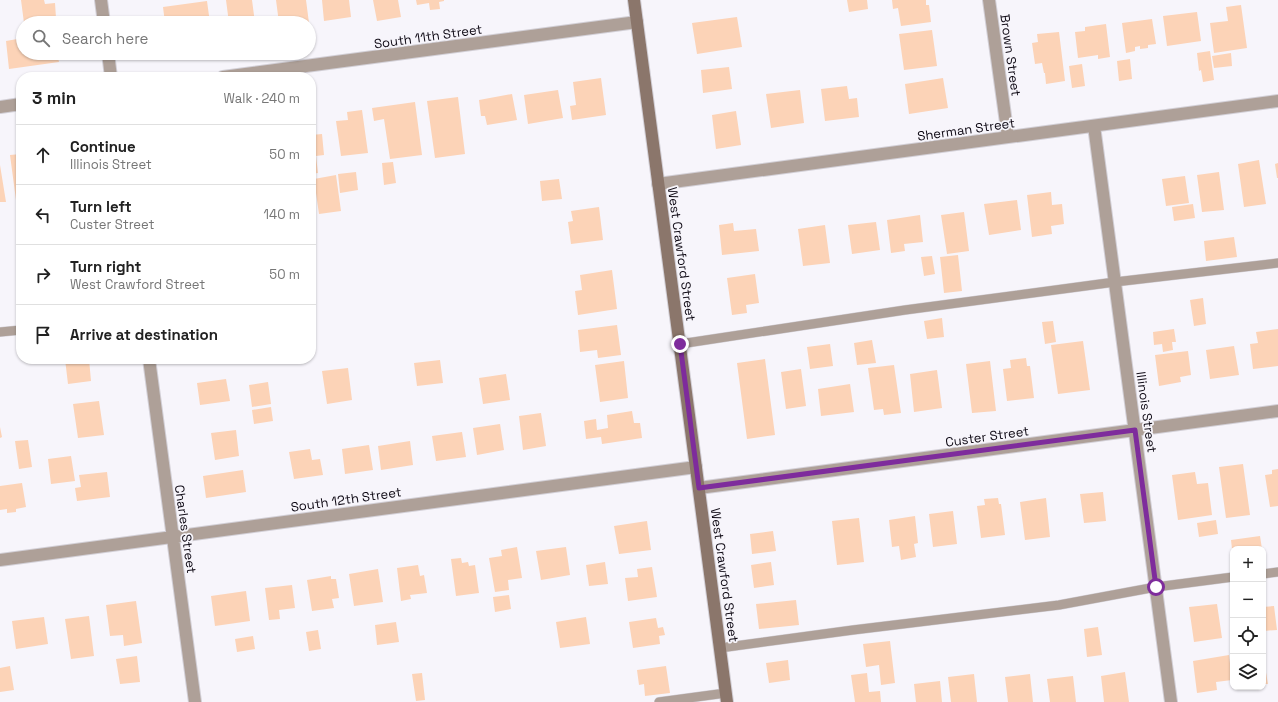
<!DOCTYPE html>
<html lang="en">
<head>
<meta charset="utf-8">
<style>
  body { margin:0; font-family:"Space Grotesk",sans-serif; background:#f2f2f2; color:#222 }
  .controls { position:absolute; right:12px; bottom:12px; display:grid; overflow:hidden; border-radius:8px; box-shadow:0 1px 3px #0004 }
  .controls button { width:36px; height:36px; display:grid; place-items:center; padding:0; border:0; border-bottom:1px solid #e0e0e0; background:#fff; color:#222; font:20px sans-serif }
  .stop { position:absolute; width:12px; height:12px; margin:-9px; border:3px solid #7e2c9c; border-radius:50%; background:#fff }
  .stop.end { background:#7e2c9c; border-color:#fff; box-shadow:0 1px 4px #0008 }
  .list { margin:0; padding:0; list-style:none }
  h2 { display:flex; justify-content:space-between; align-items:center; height:52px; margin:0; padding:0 16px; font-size:17px }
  h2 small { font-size:13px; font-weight:400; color:#767676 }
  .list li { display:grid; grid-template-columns:26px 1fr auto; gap:12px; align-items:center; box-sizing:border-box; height:60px; padding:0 16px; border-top:1px solid #e0e0e0 }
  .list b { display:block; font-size:15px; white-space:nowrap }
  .list p { margin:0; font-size:13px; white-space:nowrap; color:#767676 }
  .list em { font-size:13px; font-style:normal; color:#767676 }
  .icon { flex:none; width:22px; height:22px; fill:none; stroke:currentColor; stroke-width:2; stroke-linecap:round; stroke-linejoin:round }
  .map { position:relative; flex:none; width:1278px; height:702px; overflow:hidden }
  .search { position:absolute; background:#fff; box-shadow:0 1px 3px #0004; left:16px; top:16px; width:300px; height:44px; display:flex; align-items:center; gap:10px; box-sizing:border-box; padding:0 14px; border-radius:22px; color:#767676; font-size:15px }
  .panel { position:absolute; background:#fff; box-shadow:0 1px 3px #0004; left:16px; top:72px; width:300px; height:292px; border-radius:16px }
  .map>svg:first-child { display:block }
  .building { fill:#fcd3b7 }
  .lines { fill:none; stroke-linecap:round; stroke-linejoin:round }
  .lane-casing { stroke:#d2cfd6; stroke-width:10 }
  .street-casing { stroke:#d2cfd6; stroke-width:14 }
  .secondary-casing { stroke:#d2cfd6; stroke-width:14 }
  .lane { stroke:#aea098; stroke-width:9 }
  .street { stroke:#aea098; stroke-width:12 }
  .secondary { stroke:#8b766b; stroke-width:12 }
  .route { stroke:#7e2c9c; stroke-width:5 }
  .labels { text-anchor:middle; stroke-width:3.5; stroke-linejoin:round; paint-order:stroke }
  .street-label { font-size:13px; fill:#0e0914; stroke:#f7f5fb }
</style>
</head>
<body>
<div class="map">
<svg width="1278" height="702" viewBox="0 0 1278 702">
  <rect width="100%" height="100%" fill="#f7f5fb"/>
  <path class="building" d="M21,0H44L45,4L55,3L56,18L49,19L50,23H24Z
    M226,0H252L255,23H229Z
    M276,0H306L309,23H279Z
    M322,0H349L351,17L324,21Z
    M373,0H398L401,17L377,21Z
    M416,0H444V1L439,2L440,9L430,10L429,3L417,5Z
    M847,0H867L868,9L849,12Z
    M892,0H926V5H929L931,22L901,26L898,8L893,9Z
    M207,1L210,23H165L163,7Z
    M1241,5L1247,48L1214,53L1210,23L1228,21L1226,7Z
    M1197,12L1201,41L1167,46L1163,16Z
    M737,17L742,47L697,54L692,23Z
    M1152,19L1156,44L1148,45V48L1140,49V46L1135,47V51L1126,53L1122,23Z
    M1106,24L1110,57L1098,59V55L1078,58L1075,32L1085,31V27Z
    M932,30L937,66L904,70L899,34Z
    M1059,32L1065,81L1046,84L1045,73H1044L1042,63L1035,64L1032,43L1038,42L1037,34Z
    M23,38V53H57L59,62L9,69L6,41Z
    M1210,51L1214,80L1203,82L1201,70L1199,71L1197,53Z
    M1231,53L1232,66L1214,68L1212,56Z
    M1130,59L1132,79L1119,81L1117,61Z
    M1082,64L1085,86L1072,88L1069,66Z
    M729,67L732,89L703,93L701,70Z
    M601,78L606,115L572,120L570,106L576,105L573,82Z
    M943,78L948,108L909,114L905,84Z
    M847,86L849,99L857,98L859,117L825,121L821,89Z
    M558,90L563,118L528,124L524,95Z
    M800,90L804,123L771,128L766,94Z
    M512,94L517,120L487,125L485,116H481L479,100Z
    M458,97L465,154L435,158L427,101Z
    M415,102L422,155L390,159L384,119L374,121L372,108Z
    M362,110L368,153L341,156L336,121L348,120L347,112Z
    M736,111L741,145L716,149L712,115Z
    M322,134L324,155L316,156L318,173L311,174V135Z
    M21,154V199L16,200L10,155Z
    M1259,160L1266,204L1244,207L1238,164Z
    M393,162L396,183L384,185L382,163Z
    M1278,163V178H1277L1275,164Z
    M0,165L6,202H0Z
    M356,172L358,190L340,193L338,174Z
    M1219,172L1224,210L1202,212L1197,175Z
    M336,175L341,211L319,214L314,179Z
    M1185,176L1189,203L1166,206L1162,179Z
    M559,179L562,199L542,201L540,181Z
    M1051,192L1052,205L1062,204L1064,224L1051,226L1052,234L1032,237L1027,195Z
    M1017,200L1021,230L989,235L984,204Z
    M1193,204L1195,218L1174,221L1172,207Z
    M599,207L603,240L571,244L568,222L573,221L571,211Z
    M964,212L969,251L947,254L941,215Z
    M920,215L923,242L904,244L905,251L891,253L887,220Z
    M876,222L880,250L852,254L848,225Z
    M733,223L734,231L756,229L759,251L722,255L719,225Z
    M825,225L830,263L803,266L798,229Z
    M1234,237L1237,257L1206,261L1204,241Z
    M958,255L962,291L944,293L940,257Z
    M932,256L935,274L924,276L921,257Z
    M612,270L617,309L578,315L575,291L582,290L580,275Z
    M755,274L759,303L746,305L747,313L732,315L727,278Z
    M1203,298L1206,324L1194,326L1190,300Z
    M942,318L944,337L927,339L924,321Z
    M1053,321L1056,342L1045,344L1042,322Z
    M617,325L621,355L598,358L597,350L580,352L578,330Z
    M1174,329L1176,342H1172L1173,350L1163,352L1162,344L1154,345L1153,332Z
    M1278,329V366L1253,369L1250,344L1258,343L1256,332Z
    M872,340L876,363L857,365L854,343Z
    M1083,341L1090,390L1058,394L1051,345Z
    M830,344L833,366L810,369L807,347Z
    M1234,346L1239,375L1210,379L1206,350Z
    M1188,351L1191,375L1180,377L1181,382L1159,386L1155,355Z
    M1026,358L1027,366H1030L1034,398L1007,401L1003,369L1011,368L1010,360Z
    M65,359H89L91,381L68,384Z
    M765,359L775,435L747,439L737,363Z
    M440,360L443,383L417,386L414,363Z
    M624,361L628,398L600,402L595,365Z
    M990,361L996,411L972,413L966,364Z
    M894,365L901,413L884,415L883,409L874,410L868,368Z
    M348,368L352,400L327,404L322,371Z
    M801,369L806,406L786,409L781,372Z
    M937,370L942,408L914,412L910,374Z
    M506,374L510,400L483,404L479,378Z
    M226,379L230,401L200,405L197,383Z
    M268,382L271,404L252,407L249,385Z
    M850,384L854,412L821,416L818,389Z
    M99,401L104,435L78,438L73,404Z
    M271,407L273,421L254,424L252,410Z
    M632,411L634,423H640L642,438L602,444L601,437L586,439L584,421L596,419L597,430L608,428L607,415Z
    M541,413L546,446L523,450L519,416Z
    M500,424L504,450L477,455L473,428Z
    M0,427L2,437L0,438Z
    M236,430L239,456L215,460L211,433Z
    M462,432L466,457L436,461L432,436Z
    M28,440L32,467L19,469L15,441Z
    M410,441L413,465L381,470L378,446Z
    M369,445L373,470L345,474L342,449Z
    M310,449L312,460L320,459L323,475L294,479L289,452Z
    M71,456L75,481L51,484L48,459Z
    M1243,464L1250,515L1226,518L1219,467Z
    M1278,469V506L1270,507L1265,475L1272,474V470Z
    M243,470L246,492L206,498L203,476Z
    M107,472L110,497L77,501L75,488L81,487L79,475Z
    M1195,472L1197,484L1208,483L1212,515L1178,520L1172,475Z
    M22,483L26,507L16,509V512L7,513V509L0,510V486Z
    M1103,492L1106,521L1084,523L1080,494Z
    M998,498L999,504H1001L1005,535L981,538L977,506L985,505L984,499Z
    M1046,498L1050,537L1025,540L1020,502Z
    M953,511L957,544L933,547L929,514Z
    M915,516L918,543L914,544L916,557L901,560L899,546L892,547L889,520Z
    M859,518L864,562L837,565L832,521Z
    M1216,520L1218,534L1199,537L1197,523Z
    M647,521L651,550L619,554L614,526Z
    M773,531L776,551L752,554L750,534Z
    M1260,536L1262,549H1232L1231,540Z
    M517,547L522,578L508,580L509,590L495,592L489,558L502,556L501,550Z
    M566,547L570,575L541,580L536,551Z
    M461,558L462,563L468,562L469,566L475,565L479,593L456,596L451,559Z
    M605,562L608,584L589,586L586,565Z
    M771,562L774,585L754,588L751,565Z
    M418,565L420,576L424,575L427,593L410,595L411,599L401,601L397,568Z
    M652,567L657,597L628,601L625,578L638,577L637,569Z
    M378,569L383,602L354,606L349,574Z
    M331,576V579H336L339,598L332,599L334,608L312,611L307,580Z
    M292,585L295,608L279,610L280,619L269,620L265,588Z
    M246,591L250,621L215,626L211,596Z
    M509,595L511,609L495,612L493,597Z
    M796,600L799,625L759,629L756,604Z
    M136,601L142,643L124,646L123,635L110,636L106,605Z
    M1217,604L1222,638L1194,642L1189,607Z
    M1274,606L1277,630L1263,631V607Z
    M89,616L94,656L71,659L65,619Z
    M44,617L48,644L16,649L12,621Z
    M586,617L590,644L560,648L556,622Z
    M656,618L658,628L663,627L665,635L659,636L660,644L633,648L629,622Z
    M396,622L399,642L377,645L375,625Z
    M1098,627L1102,655L1087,657L1084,629Z
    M318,630L321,649L309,651L306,632Z
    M253,636L255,649L237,652L235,639Z
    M890,641L895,683L881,685L879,665L866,667L863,644Z
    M1229,655L1232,680L1216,682L1217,690L1197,693L1193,661Z
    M1263,655L1268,684H1263Z
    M137,656L140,682L120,684L116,659Z
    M788,660L790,680L769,683L766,663Z
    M10,666L14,690L0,692V668Z
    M666,666L670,693L645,696L644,684L639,685L637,670Z
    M1125,672L1129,702H1104L1101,676Z
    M422,673L425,700L416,701L412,674Z
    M867,673L869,692L880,691L881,702H855L851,675Z
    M974,674L977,702H951L948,677Z
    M1030,674L1033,702H1008L1005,677Z
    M1073,676L1076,702H1050L1047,679Z
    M940,681L942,702H916L914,684Z"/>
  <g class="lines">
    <defs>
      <path id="lane" d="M0,332L21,330
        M680,344L905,310L1115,282L1278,263
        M1263,574L1278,572
        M720,648L853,630L1059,605L1156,587L1233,577
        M659,702L726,693"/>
      <path id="street" d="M101,0L104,23
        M989,0L1008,137
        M108,53L111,77
        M223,77L637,22
        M0,107L21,104
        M1094,126L1171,702
        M658,184L1278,101
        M149,359L195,702
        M699,488L1278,411
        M0,560L696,467"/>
      <path id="secondary" d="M634,0L727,702"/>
    </defs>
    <use href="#lane" class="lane-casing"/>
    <use href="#street" class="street-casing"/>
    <use href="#secondary" class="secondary-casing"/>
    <use href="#lane" class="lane"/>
    <use href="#street" class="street"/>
    <use href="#secondary" class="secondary"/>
  </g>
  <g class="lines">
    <path class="route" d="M680,344L699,488L1135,430L1156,587"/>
  </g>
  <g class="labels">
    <g class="street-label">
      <text transform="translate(428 36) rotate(-8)" y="5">South 11th Street</text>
      <text transform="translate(1011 55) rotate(82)" y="5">Brown Street</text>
      <text transform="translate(966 129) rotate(-8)" y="5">Sherman Street</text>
      <text transform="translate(682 254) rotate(82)" y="5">West Crawford Street</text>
      <text transform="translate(1147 412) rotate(82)" y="5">Illinois Street</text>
      <text transform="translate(987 436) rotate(-8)" y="5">Custer Street</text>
      <text transform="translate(346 499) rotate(-8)" y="5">South 12th Street</text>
      <text transform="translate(186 529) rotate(82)" y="5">Charles Street</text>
      <text transform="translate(725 575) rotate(82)" y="5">West Crawford Street</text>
    </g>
  </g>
</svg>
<div class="controls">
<button>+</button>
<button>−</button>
<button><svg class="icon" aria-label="locate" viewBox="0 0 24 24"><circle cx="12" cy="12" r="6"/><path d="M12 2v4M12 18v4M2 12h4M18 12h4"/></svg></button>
<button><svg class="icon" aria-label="layers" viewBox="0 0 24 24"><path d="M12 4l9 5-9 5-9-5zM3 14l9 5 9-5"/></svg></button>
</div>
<div class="stop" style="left:1156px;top:587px"></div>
<div class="stop end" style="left:680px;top:344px"></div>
<div class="search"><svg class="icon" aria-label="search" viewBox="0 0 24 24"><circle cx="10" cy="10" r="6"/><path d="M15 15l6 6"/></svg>Search here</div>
<section class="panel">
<h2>3 min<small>Walk · 240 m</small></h2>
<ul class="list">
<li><svg class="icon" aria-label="ahead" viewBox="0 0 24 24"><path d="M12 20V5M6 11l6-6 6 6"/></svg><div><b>Continue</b><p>Illinois Street</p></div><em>50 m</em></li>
<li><svg class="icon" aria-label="left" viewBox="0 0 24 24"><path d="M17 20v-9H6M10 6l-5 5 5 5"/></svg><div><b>Turn left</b><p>Custer Street</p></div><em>140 m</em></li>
<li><svg class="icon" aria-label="right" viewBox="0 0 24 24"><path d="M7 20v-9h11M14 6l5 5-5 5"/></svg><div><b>Turn right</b><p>West Crawford Street</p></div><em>50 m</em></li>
<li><svg class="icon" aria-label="arrive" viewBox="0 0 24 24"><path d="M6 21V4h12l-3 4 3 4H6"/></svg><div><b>Arrive at destination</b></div></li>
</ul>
</section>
</div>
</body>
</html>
